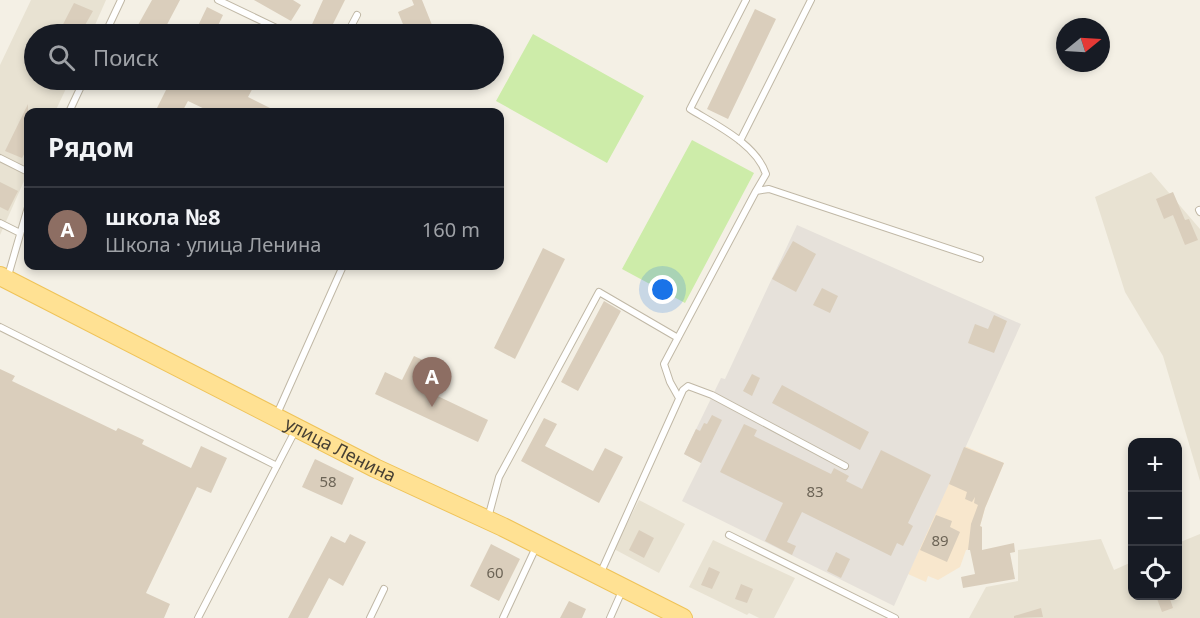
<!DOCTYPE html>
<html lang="ru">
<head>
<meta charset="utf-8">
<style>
  body { margin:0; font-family:"Noto Sans",sans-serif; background:#20242c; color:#f1f3f6 }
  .controls { position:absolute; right:18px; bottom:18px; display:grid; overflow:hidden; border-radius:12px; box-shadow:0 3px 9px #0003 }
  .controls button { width:54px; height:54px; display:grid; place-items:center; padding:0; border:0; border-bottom:2px solid #363941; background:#171b24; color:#f1f3f6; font:30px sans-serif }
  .compass { position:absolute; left:1056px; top:18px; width:54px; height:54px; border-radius:50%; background:#171b24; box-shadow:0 3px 9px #0003; rotate:72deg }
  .you { position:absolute; left:663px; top:290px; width:21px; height:21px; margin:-15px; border:4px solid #fff; border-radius:50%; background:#1a73e8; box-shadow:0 0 0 9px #1a73e833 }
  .badge { display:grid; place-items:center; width:39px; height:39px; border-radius:50%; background:#0b8043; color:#fff; font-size:20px; font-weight:700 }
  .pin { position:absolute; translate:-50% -50px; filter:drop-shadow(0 2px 3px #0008) }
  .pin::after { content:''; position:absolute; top:32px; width:21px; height:18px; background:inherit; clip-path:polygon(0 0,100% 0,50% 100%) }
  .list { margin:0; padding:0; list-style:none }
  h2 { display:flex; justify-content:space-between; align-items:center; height:78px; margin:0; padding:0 24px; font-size:26px }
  h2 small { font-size:20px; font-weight:400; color:#9ea1a6 }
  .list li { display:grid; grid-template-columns:39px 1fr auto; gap:18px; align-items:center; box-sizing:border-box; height:84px; padding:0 24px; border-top:2px solid #363941 }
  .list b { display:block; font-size:22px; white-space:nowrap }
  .list p { margin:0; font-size:20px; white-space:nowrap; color:#9ea1a6 }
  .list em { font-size:20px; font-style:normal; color:#9ea1a6 }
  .icon { flex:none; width:33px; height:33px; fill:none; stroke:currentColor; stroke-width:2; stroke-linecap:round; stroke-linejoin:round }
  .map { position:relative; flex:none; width:1200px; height:618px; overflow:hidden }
  .search { position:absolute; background:#171b24; box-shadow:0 3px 9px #0003; left:24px; top:24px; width:480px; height:66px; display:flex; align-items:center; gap:15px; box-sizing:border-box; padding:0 21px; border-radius:33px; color:#9ea1a6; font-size:22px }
  .panel { position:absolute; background:#171b24; box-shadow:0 3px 9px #0003; left:24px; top:108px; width:480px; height:162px; border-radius:12px }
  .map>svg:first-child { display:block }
  .residential { fill:#e8e2d2 }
  .commercial { fill:#f8e7cd }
  .industrial { fill:#e6e1da }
  .green { fill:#cdeca9 }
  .building { fill:#dacebc }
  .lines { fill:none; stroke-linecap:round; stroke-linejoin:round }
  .service-casing { stroke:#c0b8a6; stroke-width:8 }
  .primary-casing { stroke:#efc358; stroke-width:20 }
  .service { stroke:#fff; stroke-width:6 }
  .primary { stroke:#ffe193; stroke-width:18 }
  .labels { text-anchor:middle; stroke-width:4.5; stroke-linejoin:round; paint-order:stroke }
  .number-label { font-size:15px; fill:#6c6456 }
  .street-label { font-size:18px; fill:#474034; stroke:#fff }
</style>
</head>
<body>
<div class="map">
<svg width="1200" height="618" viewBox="0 0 1200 618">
  <rect width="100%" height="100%" fill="#f4f0e5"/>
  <path class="residential" d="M31,0H106L91,34H34V80H70L55,112H28V172L0,235V65Z
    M1151,172L1200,229V481L1163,356L1125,292L1095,197Z
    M639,500L685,524L659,573L614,549Z
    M1200,534V618H969L986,587L1018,581V550L1101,539L1114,570L1132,562V596H1178V543Z
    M713,540L795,578L774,618H759L749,613L747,615L689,587Z"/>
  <path class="commercial" d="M965,446L1004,463L985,508L980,526L982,527V548L966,550L960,567L938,580L928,576L926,582L908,574Z"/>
  <path class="industrial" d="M797,225L1021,324L894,606L682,501L701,463L684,454L721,378L725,379Z"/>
  <path class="green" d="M533,34L644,96L607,163L496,101Z
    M692,140L754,173L685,303L622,269Z"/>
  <path class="building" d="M152,0H180L162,34H133Z
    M254,0H293L301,5L291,21Z
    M323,0H345L328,34H316L309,31Z
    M412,0H422L434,30L422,34H407L398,12L414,5Z
    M74,3L93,11L80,34H58Z
    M207,7L223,15L214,34H205L196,30Z
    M755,9L776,19L728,119L707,109Z
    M171,80H214L224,84L226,80H257L248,97L278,112H211L188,101L182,112H155Z
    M28,104V147L22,158L5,151Z
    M0,182L18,191L8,211L0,207Z
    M1173,192L1185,220L1189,219L1198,240L1185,245L1173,215L1164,219L1156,199Z
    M793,241L816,254L796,292L772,279Z
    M543,248L565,259L515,359L494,348Z
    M822,288L838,296L830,313L813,305Z
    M604,301L621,311L578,391L561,382Z
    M994,315L1007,321L994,353L968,343L975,324L988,329Z
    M414,356L438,367L427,391L488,420L478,442L375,394L385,372L402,380Z
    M0,369L15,376L12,381L116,431L118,428L144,440L142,444L191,468L201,446L227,458L211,493L197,487L146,593L170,604L164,618H0Z
    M752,374L760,378L752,396L743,391Z
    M782,385L869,432L860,450L772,403Z
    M712,415L722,420L701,463L684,454L696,429L700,431L704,423L707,424Z
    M544,418L557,424L545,446L593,471L605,448L623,457L599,503L521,461Z
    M744,424L757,430L754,436L831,474L834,468L849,476L846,481L862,489L881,450L931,475L908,523L913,526L903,546L897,543L891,556L802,512L787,542L796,546L792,555L765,541L783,503L720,472Z
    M964,447L1004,463L985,508L980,526L982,527V550L1014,543L1015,552L1010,553L1015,579L963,588L961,577L975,574L970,550H968L971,524L978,505L974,503L975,497L972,502L965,499L967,492L949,484Z
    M315,459L354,478L342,505L302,487Z
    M936,515L952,521L950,527L960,532L947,562L920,550Z
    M639,530L654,538L644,558L629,550Z
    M350,534L366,542L343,586L329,578L308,618H288L331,536L345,543Z
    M491,544L520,559L499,601L470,586Z
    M836,552L850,559L841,578L827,571Z
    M709,567L720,572L712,589L701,585Z
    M741,584L753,589L747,603L735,599Z
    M1156,596H1169L1173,608L1162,612Z
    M569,601L586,609L582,618H560Z
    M1041,608L1043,617L1014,618V616Z"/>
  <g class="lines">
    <defs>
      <path id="service" d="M218,0L289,34
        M746,0L690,109C716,125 756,144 766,174L756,191
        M105,34L121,0
        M347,34L357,15
        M69,112L84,80
        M740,141L811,0
        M0,158L28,172
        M1199,210L1200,212
        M0,223L20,233
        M8,276L28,207
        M0,327L277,466
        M679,398L670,382L664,364L756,191L769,189L980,259
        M277,414L343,266
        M488,518L499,477L599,292L678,338
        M729,535L895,618
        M601,572L683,390L688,386L712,395L845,466
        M198,618L295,431
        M370,618L384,589
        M503,618L537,545
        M610,618L622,591"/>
      <g id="primary">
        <path id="s1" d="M0,276L375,468L503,527L683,618"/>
      </g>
    </defs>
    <use href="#service" class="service-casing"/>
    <use href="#primary" class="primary-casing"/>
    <use href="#service" class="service"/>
    <use href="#primary" class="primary"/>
  </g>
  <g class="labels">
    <g class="number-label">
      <text x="328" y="487">58</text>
      <text x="815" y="497">83</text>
      <text x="940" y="546">89</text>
      <text x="495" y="578">60</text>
    </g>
    <g class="street-label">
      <text dy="6" stroke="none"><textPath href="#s1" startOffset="382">улица Ленина</textPath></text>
    </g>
  </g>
</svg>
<div class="controls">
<button>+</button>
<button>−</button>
<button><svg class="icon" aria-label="locate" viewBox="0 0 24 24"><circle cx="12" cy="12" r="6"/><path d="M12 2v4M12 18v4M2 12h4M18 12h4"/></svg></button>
</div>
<svg class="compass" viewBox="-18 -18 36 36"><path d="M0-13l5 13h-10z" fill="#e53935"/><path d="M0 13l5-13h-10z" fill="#9ea1a6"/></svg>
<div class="you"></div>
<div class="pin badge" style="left:432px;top:407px;background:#8d6e63">A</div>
<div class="search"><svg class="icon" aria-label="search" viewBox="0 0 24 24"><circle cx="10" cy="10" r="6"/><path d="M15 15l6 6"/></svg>Поиск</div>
<section class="panel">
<h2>Рядом<small></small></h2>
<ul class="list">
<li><span class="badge" style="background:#8d6e63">A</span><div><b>школа №8</b><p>Школа · улица Ленина</p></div><em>160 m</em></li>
</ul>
</section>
</div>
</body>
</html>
